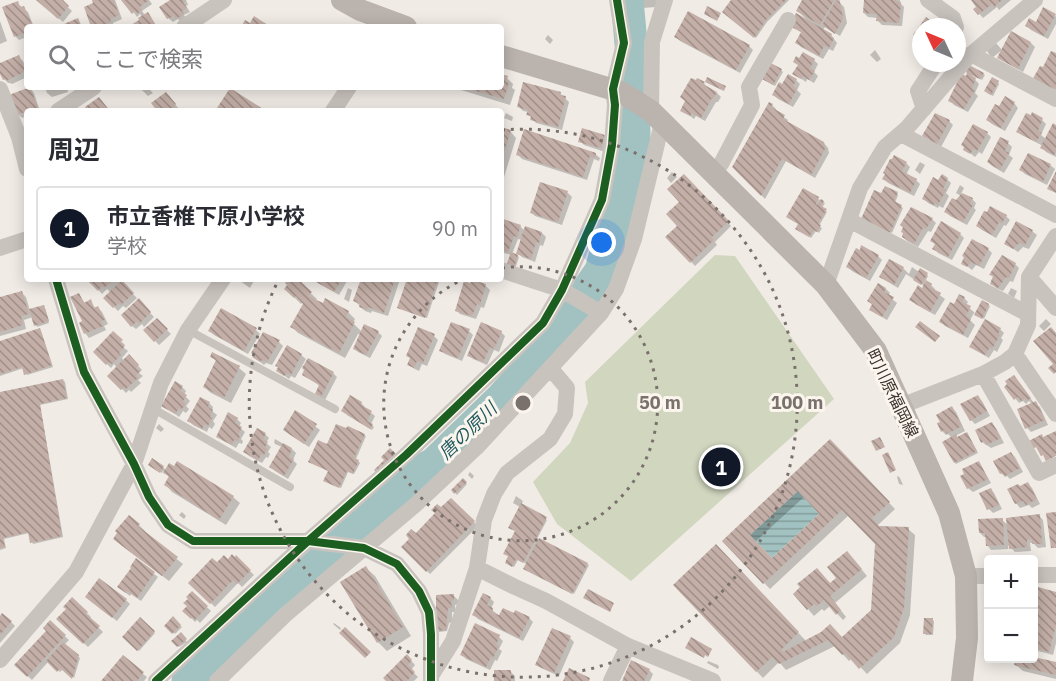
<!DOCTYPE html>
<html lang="ja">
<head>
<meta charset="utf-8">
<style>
  body { margin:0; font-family:"IBM Plex Sans","Noto Sans JP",sans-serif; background:#f2f2f3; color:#2b2b33 }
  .controls { position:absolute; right:18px; bottom:18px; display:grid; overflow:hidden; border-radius:6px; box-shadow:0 3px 15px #0003 }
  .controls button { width:54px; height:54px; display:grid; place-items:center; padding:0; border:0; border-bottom:2px solid #e1e1e2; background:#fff; color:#2b2b33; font:30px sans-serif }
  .compass { position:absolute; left:912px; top:18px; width:54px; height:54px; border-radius:50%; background:#fff; box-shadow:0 3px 15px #0003; rotate:314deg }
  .you { position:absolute; left:602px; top:243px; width:21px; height:21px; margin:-15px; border:4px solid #fff; border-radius:50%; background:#1a73e8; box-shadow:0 0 0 9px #1a73e833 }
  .badge { display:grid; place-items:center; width:39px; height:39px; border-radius:50%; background:#111827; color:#fff; font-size:20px; font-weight:700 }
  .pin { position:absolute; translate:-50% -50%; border:3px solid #fff; box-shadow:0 2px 6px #0006 }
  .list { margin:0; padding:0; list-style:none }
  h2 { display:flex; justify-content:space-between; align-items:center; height:78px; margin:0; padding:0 24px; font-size:26px }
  h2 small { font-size:20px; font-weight:400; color:#7c7c81 }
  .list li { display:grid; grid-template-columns:39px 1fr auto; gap:18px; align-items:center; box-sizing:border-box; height:84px; margin:0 12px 12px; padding:0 12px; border:2px solid #e1e1e2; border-radius:6px }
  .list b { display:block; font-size:22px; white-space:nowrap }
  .list p { margin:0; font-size:20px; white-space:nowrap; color:#7c7c81 }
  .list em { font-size:20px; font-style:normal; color:#7c7c81 }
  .icon { flex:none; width:33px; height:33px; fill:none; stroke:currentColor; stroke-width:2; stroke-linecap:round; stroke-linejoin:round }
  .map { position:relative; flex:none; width:1056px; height:681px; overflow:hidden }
  .search { position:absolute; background:#fff; box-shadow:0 3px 15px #0003; left:24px; top:24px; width:480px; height:66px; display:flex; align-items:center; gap:15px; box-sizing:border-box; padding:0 21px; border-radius:6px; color:#7c7c81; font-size:22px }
  .panel { position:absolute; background:#fff; box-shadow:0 3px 15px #0003; left:24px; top:108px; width:480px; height:174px; border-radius:6px }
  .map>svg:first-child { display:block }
  .pitch { fill:#d1d6bf }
  .water { fill:url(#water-rules) }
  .shadow { fill:#0003; fill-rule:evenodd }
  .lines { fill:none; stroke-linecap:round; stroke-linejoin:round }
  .river { stroke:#a1c2c1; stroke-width:33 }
  .building { fill:url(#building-back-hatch); fill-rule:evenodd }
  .service { stroke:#c9c3be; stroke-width:8 }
  .minor { stroke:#c9c3be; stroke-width:16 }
  .secondary { stroke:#bab3ae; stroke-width:22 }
  .cycleway-casing { stroke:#fbf5ee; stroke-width:11 }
  .cycleway { stroke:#1b5e20; stroke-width:8 }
  .ring { fill:none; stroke:#7a716c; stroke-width:3; stroke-dasharray:3 6 }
  .labels { text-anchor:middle; stroke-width:6; stroke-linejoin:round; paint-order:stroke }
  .street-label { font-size:16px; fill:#3b302b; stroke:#fbf5ee }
  .water-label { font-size:18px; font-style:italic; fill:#1f5a5e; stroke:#fbf5ee }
  .centre { fill:#7a716c; stroke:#fbf5ee; stroke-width:3 }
  .ring-label { font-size:18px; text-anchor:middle; font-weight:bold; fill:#7a716c; stroke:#fbf5ee; stroke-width:6; stroke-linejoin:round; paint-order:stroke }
</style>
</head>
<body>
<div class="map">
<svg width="1056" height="681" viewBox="0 0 1056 681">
  <defs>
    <pattern id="water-rules" width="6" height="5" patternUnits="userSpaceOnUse" patternTransform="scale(1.5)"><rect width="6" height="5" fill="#a1c2c1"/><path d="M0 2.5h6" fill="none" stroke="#849e9d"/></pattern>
    <pattern id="building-back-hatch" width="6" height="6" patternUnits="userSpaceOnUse" patternTransform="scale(1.5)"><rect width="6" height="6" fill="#c3afa7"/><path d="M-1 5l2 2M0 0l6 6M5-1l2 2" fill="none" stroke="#a08f88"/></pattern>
  </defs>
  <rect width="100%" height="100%" fill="#f0ebe5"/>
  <path class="pitch" d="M715,255L735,256L834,399L631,581L557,524L533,482L570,443L588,403L585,382Z"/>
  <path class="water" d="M798,491L819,514L772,558L750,535Z"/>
  <path class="shadow" d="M37,0H60L72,11L63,22Z
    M94,0H115L122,19L113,23L114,26L111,27H93L95,4Z
    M125,0H149L152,4L142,11L145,15L151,18L157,27H133L141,20L142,17L140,14L137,17Z
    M173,0H186L188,5L186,6L190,12L184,15L186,18L181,22L178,19L173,22L168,18Z
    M639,0H657L656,7L643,8L639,3Z
    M732,0H789L767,22L756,38L724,11Z
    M804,0H840L839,2L844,7L847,23L840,36L825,27L823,30L831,35L837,43L833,51L829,49L823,59L801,47L797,43L802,33L791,25L807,20L798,11Z
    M865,0H900V3L904,7L902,26L882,25L878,21V18L868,17L864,13Z
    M973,0H1011L999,10L997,7L983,18L976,10L979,7Z
    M17,3L28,12L34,27H27V37L19,40L15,36Z
    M1055,15L1056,17V24L1048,39L1031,30L1027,26L1037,24Z
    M0,21L7,41L0,44Z
    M1012,33L1031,43L1035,47L1023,72L1003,61L999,57Z
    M548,35L553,40L550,44L545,39Z
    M676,37L749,46L753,50L740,73L680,41Z
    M996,43L1002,50L992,58L987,51Z
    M875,50L881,59L877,62L870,55Z
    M19,57L23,61L27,70V77L12,84L10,83H8L4,79L0,70V65Z
    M814,60L818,64L814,72L818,76L814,83L807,79L806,82L794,74Z
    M781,70L783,72L775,86L764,80Z
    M969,73L983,74L985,75L982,80L970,74L979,84L975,93L978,96L968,112L954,105L950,100L967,78Z
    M501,76L507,78L513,84L512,88L515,90L510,105L451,87H501Z
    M796,80L800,84L797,90L801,94L793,107L778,99L774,95L783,86Z
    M998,82L999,84L993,96L987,93Z
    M704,83L707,88L717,93L721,97L718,102H716L705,121L696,116L694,119L682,110L687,101Z
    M45,87H67L68,92L52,97L47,93Z
    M139,87H154L150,90L153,93L148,96Z
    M30,88L34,93L40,111H27V116L22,118L18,114Z
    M560,93L569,102L562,130L536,123L528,114L529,112L523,111L519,107Z
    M170,98L179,109L177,111H159Z
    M1014,103L1018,108L1005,131L992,124L987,120L1000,108Z
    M772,105L776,109L775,111L788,120L787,122L824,143L828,148L829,153L815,178L786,161L765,199L734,167Z
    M506,113L513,117L512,121L504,118Z
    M1042,120L1046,124L1041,135L1046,139L1056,127V157L1046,152L1042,147L1043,146L1022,135L1018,131Z
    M949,121L953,125L941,147L928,140Z
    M501,129L510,131L516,138L501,187Z
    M987,133L991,137L982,154L979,152L975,157L965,149Z
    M604,136L608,140L605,152L584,145L580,141Z
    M1008,143L1012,147L1009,155L1013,158L1004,173L992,166L988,162Z
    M595,154L600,158L599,161L594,159L587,180L522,159L518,155Z
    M1029,155L1050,165L1055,169L1047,185L1025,174L1021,170Z
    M920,162L925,165L920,174L915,170Z
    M906,163L910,167L906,175L916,180L920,184L914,196L888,183L884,179Z
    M672,172L677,177L671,183L667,178Z
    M684,176L731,226L715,242L717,245L695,266L668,237L679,226Z
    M947,179L951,183L946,193L949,196L943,208L939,206L938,208L928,203L924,199L939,182Z
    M541,184L568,193L572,197L562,225L535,216L531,212Z
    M960,185L964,188L961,194L972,199L976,203L974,208L976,210L967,225L950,216L946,212L956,202L961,196L956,193Z
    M804,190L823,202L825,203L822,208L827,212L819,226L822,228L819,233L816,231L811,238L799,231Z
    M897,193L898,195L895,203L903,208L892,233L864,221L882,195Z
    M1006,216L1010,220L1006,226L1004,225L996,238L982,230L977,226Z
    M932,219L936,223L931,232L928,231L918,247L907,241L903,237Z
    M1017,223L1032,231L1037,235L1029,249L1023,247L1018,252L1006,244Z
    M520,226L525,231L542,233L546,237L543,246L540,245L535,262L522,257L518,253L522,240L518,239L512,254L519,257L515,269L511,255L501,252V229Z
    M960,234L964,238L952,260L938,253L934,248L936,245L932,241Z
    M988,249L992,253L984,269L976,265L972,270L963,263Z
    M861,252L878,256L882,260L870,281L852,271L848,267Z
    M1015,264L1019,268L1013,282L1010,281L1003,291L996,288L992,284L994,277L991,275Z
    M912,267L919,272L927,274L928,276L925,282L931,285L935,289L934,291L945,299L935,315L915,304L924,286L906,274L898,288L885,280L880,276L903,268L909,274Z
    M89,279H118L137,298L126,308L123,306L118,311L105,298L110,292L107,289L102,294Z
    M241,279H255L250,288L240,281Z
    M295,279L317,299L315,301L323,305L326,300L348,312L355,319L353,323L362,332L365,326L378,332L382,336L370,358L358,352L354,348L361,335L358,334L345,358L298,333L292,327L305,303L303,301L301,304L286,289Z
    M311,279H345L347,281L339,295Z
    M362,279H400L388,316L372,311L371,313L365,311L355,301Z
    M409,279H440L427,318L399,308Z
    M463,279H478L477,283L486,286L490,290L484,308L481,307L476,319L460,314L456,310L472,282Z
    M878,285L886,289L890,293L888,296L897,303L887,320L875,313L871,309L873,305L869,301Z
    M348,288L352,290L349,302L344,299Z
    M1011,288L1017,291L1014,298L1008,294Z
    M22,293L26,297L30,311L45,308L49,323L37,327L33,317L24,320L26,329L0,336V299Z
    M79,295L85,303L90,301L96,309L98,308L102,312L108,324L104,326L106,330L89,338L85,333L81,323L84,322Z
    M964,298L968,302L966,305L976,314L988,305L990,306L984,319L974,313L970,320L975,325L968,338L945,326L941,322L955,306Z
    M139,301L154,317L144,327L142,324L136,329L132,326Z
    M1046,319L1051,324L1044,331L1039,326Z
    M157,320L171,334L159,345L145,330Z
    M1000,329L1004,333L1001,338L1003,340L997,352L994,350L989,358L975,350L971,346Z
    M256,330L260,334L248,354L214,335L210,331Z
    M41,331L53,367L27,375L24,368L0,376V342Z
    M469,331L473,335L462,361L445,354L441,350Z
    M501,332L505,336L499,352L494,350L487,365L473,359L469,355Z
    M113,333L125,345L123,347L128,351L122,358L124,361L129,356L142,370L139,373L143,376L138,380L141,383L131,392L129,390L126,393L109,376L117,368L114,364L111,368L95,352Z
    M434,336L438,340L427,366L422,364L419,371L413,368L409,364L411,359Z
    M279,342L283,346L272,365L266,363L264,365L254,357Z
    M213,354L239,368L246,374L231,403L211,393L204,387L217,362L212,357Z
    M301,355L306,359L302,366L333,373L337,377L325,400L320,398V386L304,374L306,370L302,366L295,378L291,376L289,379L278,371Z
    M63,380L65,382L68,399L40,405L63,537L33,544L29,533L4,539L6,548L0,550V393Z
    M1018,381L1034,403H1035L1040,407L1048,425L1031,432L1027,428L1032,404L1029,401L1026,404L1023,401L1019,403L1006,387Z
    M182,387L186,391L184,395L190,401L186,406L189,409L186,413L183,411L179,417L163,405Z
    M978,397L982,401L990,416L975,424L971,420Z
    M209,403L213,407L212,411L217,415L213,421L215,424L212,429L209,427L207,432L193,425L189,421Z
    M361,403L365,407V408L375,416L371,424L374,427L372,430L347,415Z
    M952,408L956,412L965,431L955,436L958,439L968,435L978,453L956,464L955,463L952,438L948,434L946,435L942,431Z
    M296,412L320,430L309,447L289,434Z
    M237,419L241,423L239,427L245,432L241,439L243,441L242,444L239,443L236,448L222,440L218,436Z
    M159,424L164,429L161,432L156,428Z
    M992,424L996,428L1004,443L991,448L982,442Z
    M265,434L269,438L266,443L271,447L268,452L270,454L268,458L266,457L262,463L249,456L245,452Z
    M364,435L366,436L356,459L360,463L354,474L348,472L341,488L327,482L329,471L310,462L328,446Z
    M275,439L292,449L296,453L293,460L297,464L288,479L275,471L271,467L282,447L275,444L274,442Z
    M830,441L895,509L877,526L879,527L908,529L915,535L910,615L900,643L867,674L852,658L849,661L835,646L786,670L779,662L763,678L675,585L716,546L806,641L842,639L873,610L876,544L849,515L770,589L724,541ZM805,496L821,514L772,560L755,542Z
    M1011,453L1015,457L1023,472L1010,479L1007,476L1005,477L1001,473Z
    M978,463L982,467L991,483L973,492L968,488Z
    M152,467H163L166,470L233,497L240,503L226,525L172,492L166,485L170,478L163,471L162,473Z
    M470,472L474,476L472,479L468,475Z
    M898,476L900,478L903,485L899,484L897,477Z
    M463,480L467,484L457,495L453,490Z
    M1028,484L1032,488L1040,504L1032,508L1029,505L1020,508L1016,503L1020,488Z
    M990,489L994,493L1002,509L993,513L989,509Z
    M516,496L523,501L521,505L547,520L537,539L589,565L574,594L526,570L527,564L518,560L514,567L508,564L517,531L520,507L513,503Z
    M451,500L478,526L430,574L403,547Z
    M182,512L186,516L184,519L179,515Z
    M1039,516L1043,520L1046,547L1038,548L1033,543H1030L1031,551L1015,552L1008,545V549L991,550L987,545L986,537H984L980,533L1002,520L1009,526Z
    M139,525L145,531L144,533L183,564L169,581L121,545Z
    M236,557L254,575L242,587L238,583L215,607L190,583L217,564Z
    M853,559L867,576L835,603L846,617L843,620L830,606L824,611L822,609L814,616L795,594L831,585Z
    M136,560L158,577L141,601L131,594L130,596L123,591Z
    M366,568L375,576L411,636L387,651L378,642Z
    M1039,589L1056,593V643L1053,655L1034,650V612Z
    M192,593L211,611L200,623L197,620L195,622L185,611L189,606Z
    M454,596L458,600V604L455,605V612H452V622L449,623L447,631L439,632L438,630L437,620Z
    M490,598L494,602L491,609L497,614L496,615L529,618L533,622L523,641L478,619L474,615Z
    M72,599L91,617L90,619L103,632L88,647L58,619L67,609Z
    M126,600L130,604L117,621L91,601Z
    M0,618L11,622L15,626L0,643Z
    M140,619L155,633L139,651L124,637Z
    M173,619L182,627L175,634L166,626Z
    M932,620L934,621L933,635H926L924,633Z
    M50,623L69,640L64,645L80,658L74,678L63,669L60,672L48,662L32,680L16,665L48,631Z
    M334,623L341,628L340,630L333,624Z
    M553,630L570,638L574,642L559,676L541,668L537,664Z
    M181,634L187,642L179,647L173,641Z
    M499,637L503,641L499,649L502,651L497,661L495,660L490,670L466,659L462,655Z
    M407,656L415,665L411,670L418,677L414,681H388Z
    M708,661L718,665L719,667L718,669L709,664L707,663Z
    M1056,663V679L1023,671L1016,665Z
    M649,670L653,674L650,681H624Z
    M511,672L515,676V681H495Z
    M143,674L147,677L144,681H103Z"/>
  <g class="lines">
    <path class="river" d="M188,681L266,608L288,592L424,469L434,464L501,399L568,325L583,297L601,271L619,205L634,141L633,65L627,0"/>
  </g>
  <path class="building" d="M36,0H63L69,6L58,19Z
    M92,0H114L119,15L110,19L111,22L97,27H91L84,7L93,3Z
    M121,0H149L140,7L142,10L137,14L135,11L132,14Z
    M170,0H186L183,2L187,8L182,11L184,14L176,19L174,16L167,19L159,7Z
    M731,0H786L766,20L754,38L722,12Z
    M802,0H834L820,25L796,11Z
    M836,0L840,2L843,18L835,34L822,25Z
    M864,0H896V1L901,2L899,23L876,21L877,14L863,13Z
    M971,0H1002L994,7L992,4L978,15L973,9L976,7Z
    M18,1L20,7L24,6L33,27H27V32L14,37L2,7Z
    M707,6L721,13L717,21L704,14Z
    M1043,7L1056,14L1044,36L1025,26L1029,18L1036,22Z
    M688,11L750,45L736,70L674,37Z
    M148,12L157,27H132L131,25L139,20L138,18Z
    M796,13L832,34L831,36L834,38L829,48L824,46L819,56L795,43L801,32L789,26Z
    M254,16L271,27H241L245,20L250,23Z
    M926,17L931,21L934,18L942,24L940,27H921V46L915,42L918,38L913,35Z
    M78,18L82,27H57Z
    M1011,31L1031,42L1018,69L997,58Z
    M1051,51L1056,53V90L1031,82L1040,66L1043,67Z
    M803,52L815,59L810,68L815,71L809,80L803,76L801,79L792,74L798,65L793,62L796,56L799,58Z
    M19,55L26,71L6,81V79L3,80L0,74V63Z
    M769,62L782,69L773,85L760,78Z
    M969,65L984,73L980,79L969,74L976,78L972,89L975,90L964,109L948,101L961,74L966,76L967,73L966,72Z
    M501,74L508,76L506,82H509L504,99L465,88L501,87Z
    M788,74L797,79L793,86L797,89L789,104L772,95L779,82L782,84Z
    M707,77L726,86L724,91L705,82Z
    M992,77L999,81L991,95L984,91Z
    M691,78L696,80L697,78L705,82L703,84L717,92L713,99L712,98L701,118L692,113L690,116L680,111L685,101L680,97Z
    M523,82L561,92L560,95L566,96L558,127L530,120L531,116L526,115L528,110L517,107Z
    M30,87L38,108L16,115L9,95Z
    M230,88L266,111H215Z
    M166,92L176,104L169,111H157L151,103Z
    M1005,96L1015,102L1001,128L986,120L995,104L999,106Z
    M99,97L110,111H88L85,107Z
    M769,102L773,104L771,107L785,115L783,119L824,142L825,149L811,175L782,159L761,196L732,167Z
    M1032,112L1043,118L1038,131L1042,133L1036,142L1016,132L1026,113L1031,115Z
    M935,113L950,120L937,144L922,136Z
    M1053,123L1056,125V151L1054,155L1040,148Z
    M973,124L988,132L977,151L974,149L970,154L963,150L964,147L961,145Z
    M501,127L511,130L502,159H501Z
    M582,128L605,135L601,148L578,142Z
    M524,129L596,153L595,158L590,156L583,177L516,155Z
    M1000,137L1009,141L1005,151L1009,153L1000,170L987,162Z
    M1028,153L1051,164L1043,182L1019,170Z
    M894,155L907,162L902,171L917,179L910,193L882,179L885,174L883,173L890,159H892Z
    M1056,171V193L1047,189Z
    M684,174L729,221L712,237L714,240L690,263L665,237L677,226L666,214L679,202L667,189Z
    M942,174L948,178L943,189L946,190L938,205L935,203L934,205L922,199L933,177L938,180Z
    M540,182L568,191L558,222L530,213Z
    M885,186L898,192L894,201L902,205L890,233L861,219L874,190L881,193Z
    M803,188L819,197L816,204L817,205L821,199L824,201L821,206L827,209L818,224L821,225L817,232L814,230L809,237L795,229L798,224L786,217Z
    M962,193L973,198L970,204L973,205L963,222L944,212L952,198L956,200Z
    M990,206L1007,215L1002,223L999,222L992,235L976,226L984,211L987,212Z
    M911,207L933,218L926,229L923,228L914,244L902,237L903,233L901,232L903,227L900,225Z
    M503,219L521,225L517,237L514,236L508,252L501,250V225Z
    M941,221L961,233L948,257L932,249L935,244L930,241Z
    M1016,221L1033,230L1025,245L1019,243L1013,249L1004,244Z
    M525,226L542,232L539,243L536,242L531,259L516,254Z
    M972,239L989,248L979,266L971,262L967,267L961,264L964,257L962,256Z
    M861,245L879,255L866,278L846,267L856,248L860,250Z
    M511,252L518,255L514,268L506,266Z
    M1002,255L1016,263L1009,278L1006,277L998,288L990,284L993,276L989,275Z
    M889,259L904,267L894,285L879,277Z
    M920,268L928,273L921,285L913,280Z
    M86,279H115L104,288L102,286L98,291Z
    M288,279H298L312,292L308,296L323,303L325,298L349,311L346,317L355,322L339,353L290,327L303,304L296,296L294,298L284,289L287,285L285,283Z
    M311,279H342L334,292Z
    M361,279H395L384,313L368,307L367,310L359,307L360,304L353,301Z
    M407,279H438L425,318L397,308Z
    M464,279H477L476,281L486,284L480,305L477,304L472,316L455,311L464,281L470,283L471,282Z
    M122,280L134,293L121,305L119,303L113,308L103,298Z
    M926,280L932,284L930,287L941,293L930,312L909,300L918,285L922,288Z
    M878,283L886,288L884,292L894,297L882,317L869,310L872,304L867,301Z
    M22,291L29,314L21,316L23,325L0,332V297Z
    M79,293L84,303L91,299L94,308L98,306L105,320L101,321L103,326L84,334L79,323L82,321L70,297Z
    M959,294L965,297L962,302L971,306L966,316L971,319L963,335L939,322L950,302L954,304Z
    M139,298L151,312L139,324L137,321L131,327L121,315Z
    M982,300L989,304L982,319L974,315Z
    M44,305L49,321L34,326L29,309Z
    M221,308L257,328L244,351L208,331Z
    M157,318L168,329L154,342L143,330Z
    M985,319L1001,328L998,334L1000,335L992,349L990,347L985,355L969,347Z
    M920,321L940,336L935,342L915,327Z
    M451,322L470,329L458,358L439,351Z
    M481,322L502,331L494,349L490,347L483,362L467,356Z
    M364,324L379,331L366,355L353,349Z
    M418,327L435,334L423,363L417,361L414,368L407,365L410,358L406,356Z
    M1051,327L1056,333V372L1054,374L1048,368L1053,364L1033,341Z
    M40,328L52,365L24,375L22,367L0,374V341Z
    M113,331L123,340L120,342L125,346L119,353L121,355L112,364L109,362L106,365L93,352Z
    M263,332L280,340L267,362L262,360L260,362L252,357L254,355L251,353Z
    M287,345L302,354L291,375L287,373L284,376L276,371L278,367L275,366Z
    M212,352L240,366L224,398L203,387L216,360L210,357Z
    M129,354L139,365L136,368L140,371L136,376L138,378L126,389L124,387L121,390L107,376Z
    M308,358L334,372L321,397L315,394L319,385L302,375L304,370L302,368Z
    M1014,375L1031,398L1027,401L1025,398L1021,401L1018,397L1014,400L1004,387L1007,384L1005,381Z
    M63,379L67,398L40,404L62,536L30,543L28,532L3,538L5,547L0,548V392Z
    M175,381L183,386L180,391L187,395L183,401L186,404L181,410L179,408L175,414L161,406Z
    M350,395L362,402L361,405L372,411L367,421L373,424L370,429L341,411Z
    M978,395L987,411L970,421L960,404Z
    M200,397L210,402L208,407L213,410L210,417L212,418L208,426L205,424L202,429L187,421Z
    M1036,401L1045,420L1025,429L1017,409Z
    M952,406L962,426L947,434L944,430L941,432L937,423L940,422L936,415Z
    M295,410L317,424L304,444L283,430Z
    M228,412L238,418L235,423L242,427L238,435L240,436L238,441L234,440L232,445L216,437Z
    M992,422L1001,438L986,445L984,441L981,443L975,430Z
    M336,424L346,428L348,426L365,434L354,458L359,460L353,474L347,471L339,488L323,481L328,471L308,462L318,440L327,444Z
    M257,428L266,433L263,439L268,442L265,447L267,449L264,455L262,454L258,460L243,452Z
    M1056,431V456L1046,461L1043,455L1041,456L1036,447L1031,450L1027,442L1042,434L1043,437Z
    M967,432L977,451L954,463L942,442L956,434L957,437Z
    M880,437L885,447L876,451L871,441Z
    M830,439L890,502L872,518L879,526L909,527L904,608L894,637L859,669L845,653L842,655L828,640L779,664L772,657L756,672L673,585L716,544L799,632L781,650L783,652L821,632L830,624L842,637L871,610L875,544L842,510L763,584L722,541ZM798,491L819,514L772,558L750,535Z
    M283,443L292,448L289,457L294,459L284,476L269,467Z
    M390,448L397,455L377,474L374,470L384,460L381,457Z
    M888,452L896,470L890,473L882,455Z
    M1011,452L1020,468L1005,476L1003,473L1000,474L993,461Z
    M152,458L164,466L160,473L148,465Z
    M177,461L234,496L219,520L164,485L169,476L163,473L169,463L174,466Z
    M979,461L988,479L967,489L960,476L964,474L962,469Z
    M463,478L467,482L454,494L451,490Z
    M1028,482L1037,499L1026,505L1023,501L1015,504L1007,489L1018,484L1020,486Z
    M991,488L999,505L987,510L979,493Z
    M451,498L475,521L426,572L401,547L409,539L406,535L411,529L416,533L435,513L431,510L437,504L441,507Z
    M521,503L547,517L523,563L516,559L512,567L505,563L508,556L503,554L515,531L508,528Z
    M1056,512V548H1051L1046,513Z
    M1040,514L1042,544H1032V539L1027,540V547L1009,549L1006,518Z
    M129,515L140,524L138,526L178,557L162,576L113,539L117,533L115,531Z
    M1003,518L1004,545L986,546L985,533H979L978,519Z
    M539,538L588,563L572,594L523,569Z
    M847,551L862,569L830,596L841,610L836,615L824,600L817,606L814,604L807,610L793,594L800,587L797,584L817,568L830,583L836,578L827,567Z
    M232,554L235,557L236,555L251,570L237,584L233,580L210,604L188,583L212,558L217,562L224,555L228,559Z
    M136,558L155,572L137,598L127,591L126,593L117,587L131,568L130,567Z
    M366,566L403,627L377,643L340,582Z
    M99,578L127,599L112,618L85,597Z
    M1038,587L1056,592V625L1049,652L1034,648V606Z
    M588,589L614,603L610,612L583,598Z
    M192,591L208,606L195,620L192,617L191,619L182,611L187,606L183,603L188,599L186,597Z
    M483,593L491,597L487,605L493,608L492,612L499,615L503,608L514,613L515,610L530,617L519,638L472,615Z
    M454,594V600L451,601L452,608H448L446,630L436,631V595Z
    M72,597L88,612L86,614L100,626L83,644L56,619L66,609L63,607Z
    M2,613L12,621L0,635V616Z
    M173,616L181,625L172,634L164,626Z
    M140,617L155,631L137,651L122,637Z
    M924,618H933L932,634H923Z
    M50,620L66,635L27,677L14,665L46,631L43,628Z
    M475,623L500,635L496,645L499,646L493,658L491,657L486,667L460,655Z
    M345,627L371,652L365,658L339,633Z
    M552,628L571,636L554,673L535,665Z
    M181,632L187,639L177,647L171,641Z
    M691,637L712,649L708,657L705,655L704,658L685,648Z
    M63,642L79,655L72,679L60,668L57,672L46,661Z
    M407,654L412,660L408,665L415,672L407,681H386L383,678Z
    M123,655L144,672L137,681H101Z
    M1034,657L1056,662V675L1014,665L1016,658H1034Z
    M631,660L650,669L644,681H622Z
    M569,668L590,678L589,681H563Z
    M494,670H511V681H494Z"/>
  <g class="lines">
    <path class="service" d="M188,330L335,409
      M152,408L290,487"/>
    <path class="minor" d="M928,0L953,18L956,27
      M184,27L224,0
      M971,54L1056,99
      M0,89L19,137L27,169
      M924,109L918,91L936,63
      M58,111L94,87
      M333,111L349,87
      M651,111L652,42L665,0
      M901,134L1056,215
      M713,173L721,164L752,105L749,87L788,20
      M849,220L1028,314
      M0,248L27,239
      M501,270L562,290L601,313
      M1029,277L1056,308
      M56,279L84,372L134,464L149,497L168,525L193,541H308L364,548L397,564L419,591L429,612L431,634V681
      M826,285L860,188L885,147L907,128L968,57L1035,0
      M1015,354L1056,414
      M983,374L1039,473L1056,465
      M901,406L983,374L1005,362L1015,354L1028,325L1029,277L1056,236
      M477,568L484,520L494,494L507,473L550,439L565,414L567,388L551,369
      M1034,575H1056
      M966,576H988
      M0,660L76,572L134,464L161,383L188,330L223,279
      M431,676L453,641L477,568L513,586L546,601L628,646L713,681
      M156,681L308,541L406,455L543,323L562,290L602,200L612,145L615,105L613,89L624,43L617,0
      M217,681L285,615L414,506L477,447L601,313L616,289L634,239L662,123
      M611,681L628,646"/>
    <path class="secondary" d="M342,0L360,10L406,27
      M501,56L621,92L651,111L826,285L876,351L901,406L949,513L966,576L967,638L962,681"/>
    <defs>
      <path id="cycleway" d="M56,279L84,372L134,464L149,497L168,525L193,541H308L364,548L397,564L419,591L429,612L431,634V681
        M156,681L308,541L406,455L543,323L562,290L602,200L612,145L615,105L613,89L624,43L617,0"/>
    </defs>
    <use href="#cycleway" class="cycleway-casing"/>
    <use href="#cycleway" class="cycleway"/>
  </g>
  <g class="ring">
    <path d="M502 268A137 137 0 1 1 464 279"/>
    <path d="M502 130A274 274 0 1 1 278 281"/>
  </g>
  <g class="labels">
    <g class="street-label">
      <text transform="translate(893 393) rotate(64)" y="6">町川原福岡線</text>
    </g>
    <g class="water-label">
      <text transform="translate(468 431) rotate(-44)" y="6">唐の原川</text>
    </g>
  </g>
  <circle cx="523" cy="403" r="9" class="centre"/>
  <g class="ring-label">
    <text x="660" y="409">50 m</text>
    <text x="797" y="409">100 m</text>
  </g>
</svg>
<div class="controls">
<button>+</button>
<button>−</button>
</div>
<svg class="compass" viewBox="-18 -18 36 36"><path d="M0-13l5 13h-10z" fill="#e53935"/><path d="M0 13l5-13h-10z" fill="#7c7c81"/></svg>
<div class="you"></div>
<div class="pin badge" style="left:721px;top:467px">1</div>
<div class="search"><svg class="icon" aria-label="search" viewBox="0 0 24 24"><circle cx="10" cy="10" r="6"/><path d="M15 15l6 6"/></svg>ここで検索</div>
<section class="panel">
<h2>周辺<small></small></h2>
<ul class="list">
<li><span class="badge">1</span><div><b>市立香椎下原小学校</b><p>学校</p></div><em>90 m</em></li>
</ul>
</section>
</div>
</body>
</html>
